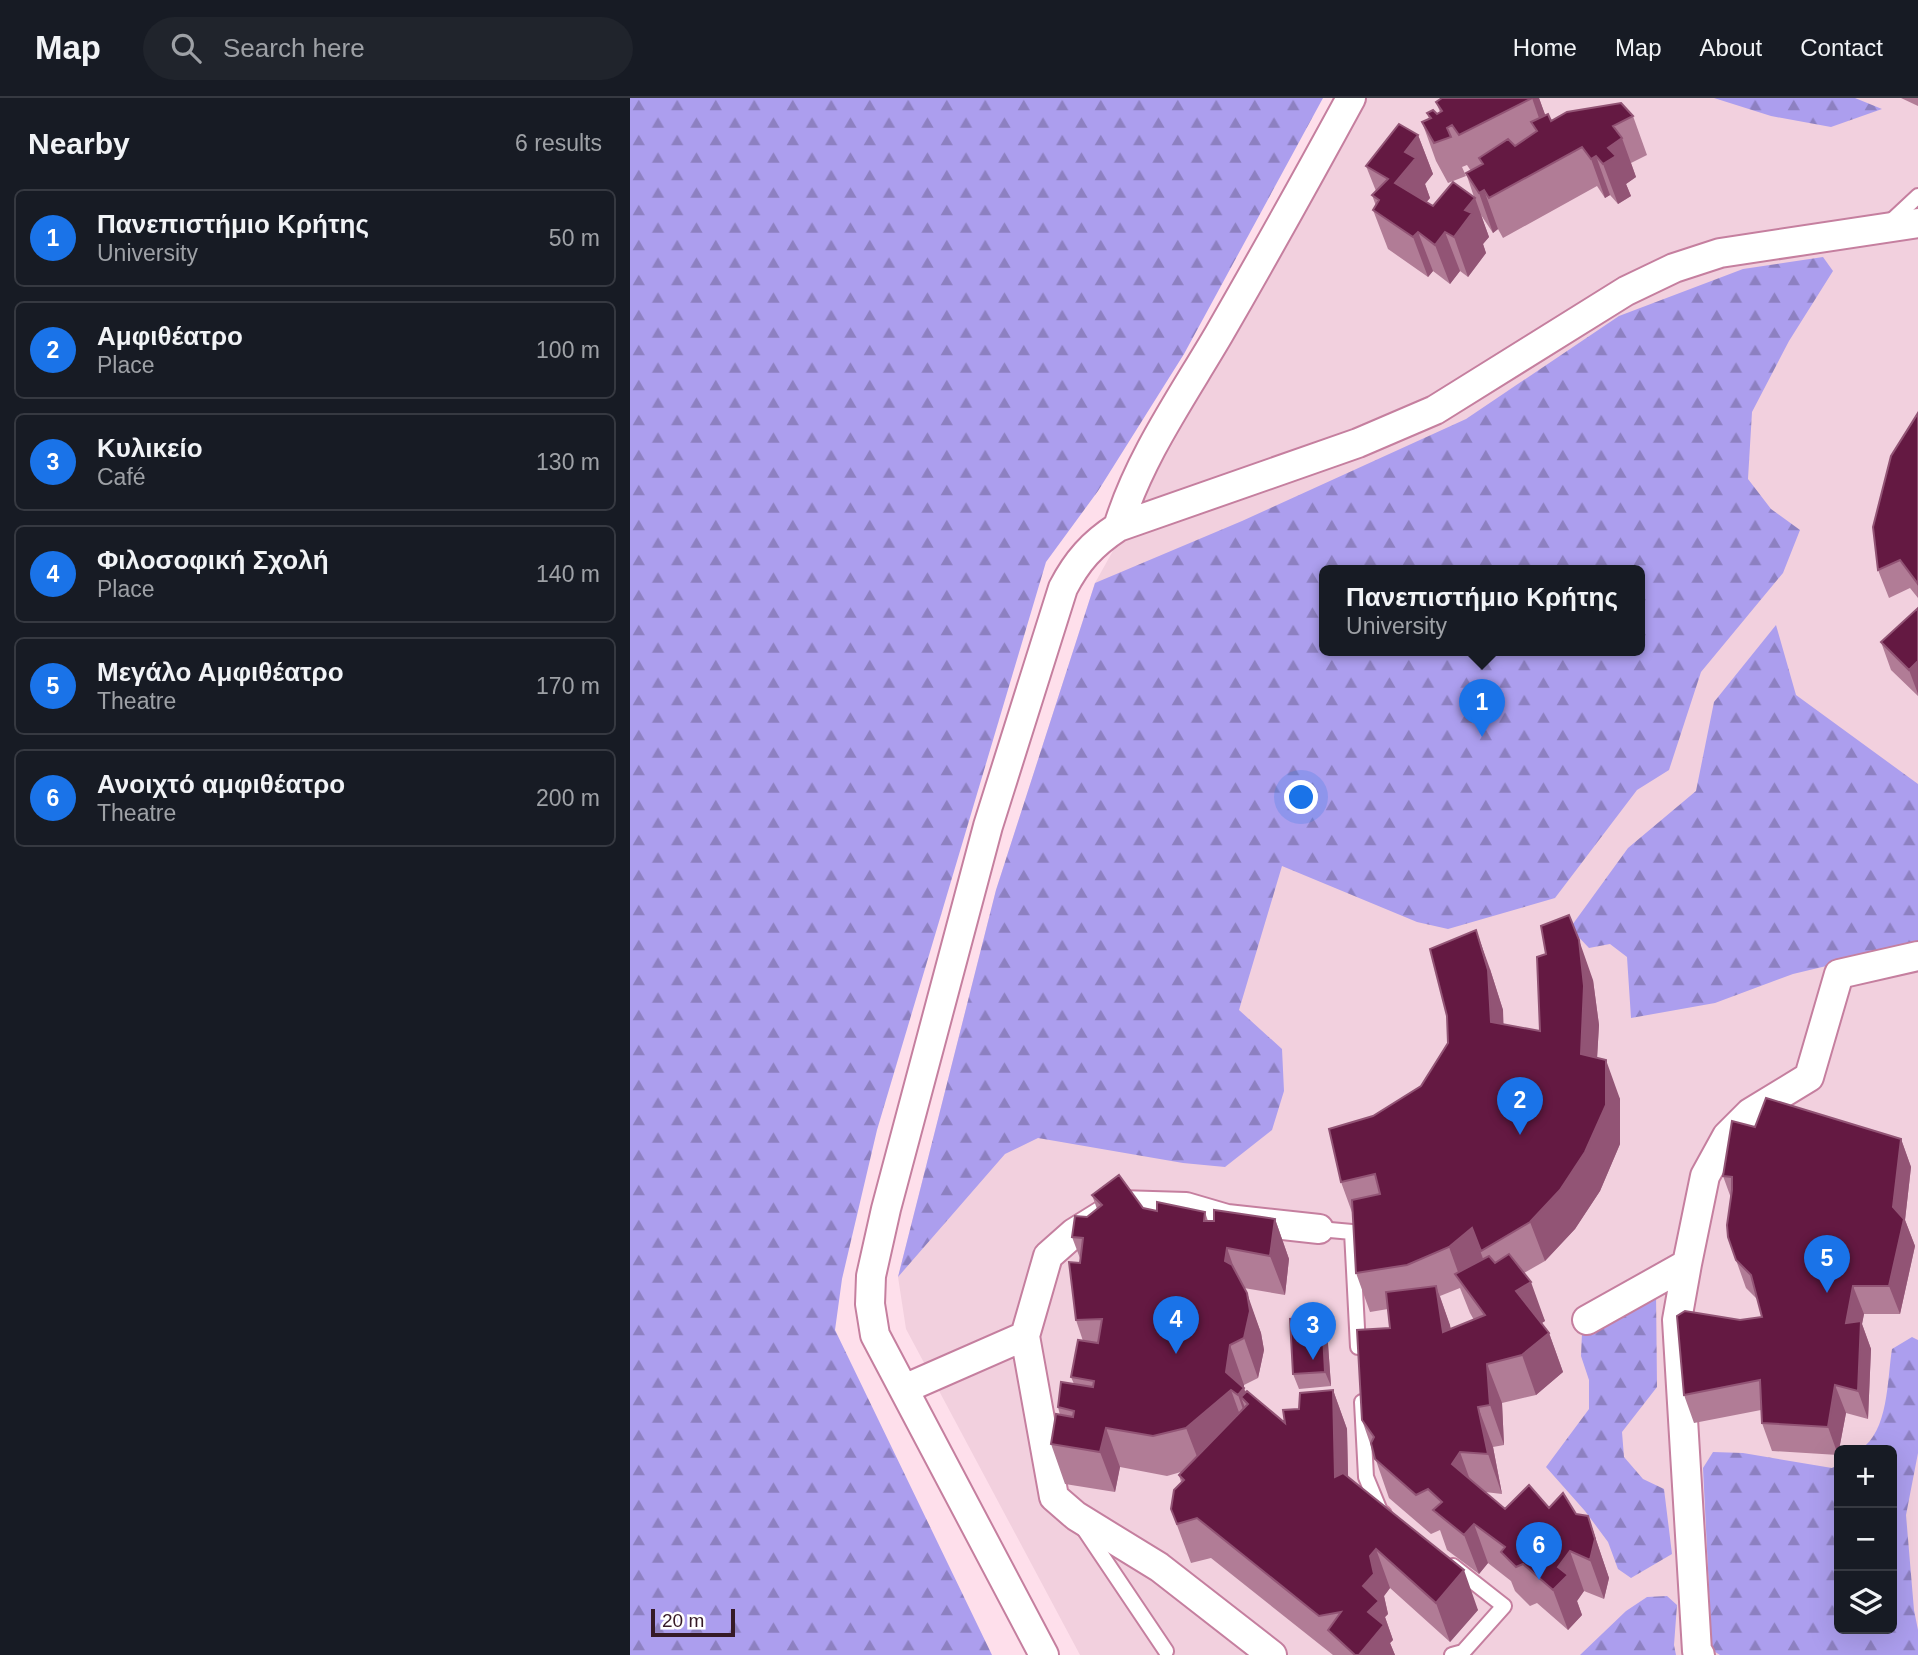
<!DOCTYPE html>
<html lang="en">
<head>
<meta charset="utf-8">
<style>
  body { margin:0; font-family:Arial,sans-serif; background:#20242c; color:#f1f3f6 }
  .controls { position:absolute; right:21px; bottom:21px; display:grid; overflow:hidden; border-radius:10px; box-shadow:0 7px 28px #0002 }
  .controls button { width:63px; height:63px; display:grid; place-items:center; padding:0; border:0; border-bottom:2px solid #363941; background:#171b24; color:#f1f3f6; font:35px sans-serif }
  .scale { position:absolute; left:21px; bottom:18px; width:84px; box-sizing:border-box; padding-left:7px; border:4px solid #361a27; border-top:0; font-size:19px; line-height:24px; white-space:nowrap; color:#361a27; -webkit-text-stroke:5px #fff; paint-order:stroke }
  .you { position:absolute; left:672px; top:700px; width:24px; height:24px; margin:-18px; border:5px solid #fff; border-radius:50%; background:#1a73e8; box-shadow:0 0 0 10px #1a73e833 }
  .badge { display:grid; place-items:center; width:46px; height:46px; border-radius:50%; background:#1a73e8; color:#fff; font-size:23px; font-weight:700 }
  .pin { position:absolute; translate:-50% -58px; filter:drop-shadow(0 2px 4px #0008) }
  .pin::after { content:''; position:absolute; top:37px; width:24px; height:21px; background:inherit; clip-path:polygon(0 0,100% 0,50% 100%) }
  .popup { position:absolute; left:689px; top:467px; width:326px; height:91px; box-sizing:border-box; display:grid; place-content:center; border-radius:10px; background:#171b24; filter:drop-shadow(0 2px 5px #0005); font-size:23px; white-space:nowrap; color:#9ea1a6 }
  .popup b { font-size:26px; color:#f1f3f6 }
  .popup::after { content:''; position:absolute; left:50%; top:100%; margin-left:-14px; border:14px solid transparent; border-top-color:#171b24 }
  .list { margin:0; padding:0; list-style:none }
  h2 { display:flex; justify-content:space-between; align-items:center; height:91px; margin:0; padding:0 28px; font-size:30px }
  h2 small { font-size:23px; font-weight:400; color:#9ea1a6 }
  .list li { display:grid; grid-template-columns:46px 1fr auto; gap:21px; align-items:center; box-sizing:border-box; height:98px; margin:0 14px 14px; padding:0 14px; border:2px solid #363941; border-radius:10px }
  .list b { display:block; font-size:26px; white-space:nowrap }
  .list p { margin:0; font-size:23px; white-space:nowrap; color:#9ea1a6 }
  .list em { font-size:23px; font-style:normal; color:#9ea1a6 }
  .icon { flex:none; width:38px; height:38px; fill:none; stroke:currentColor; stroke-width:2; stroke-linecap:round; stroke-linejoin:round }
  .map { position:relative; flex:none; width:1288px; height:1557px; overflow:hidden }
  header { display:flex; align-items:center; gap:42px; box-sizing:border-box; height:98px; padding:0 35px; background:#171b24; border-bottom:2px solid #363941 }
  header strong { font-size:33px }
  nav { display:flex; gap:38px; margin-inline-start:auto; font-size:24px }
  .search { width:490px; height:63px; background:#20242c; display:flex; align-items:center; gap:18px; box-sizing:border-box; padding:0 24px; border-radius:38px; color:#9ea1a6; font-size:26px }
  main { display:flex }
  aside { flex:1; background:#171b24 }
  .map>svg:first-child { display:block }
  .built { fill:#f2d0de; fill-rule:evenodd }
  .forest { fill:url(#forest-firs); fill-rule:evenodd }
  .lines { fill:none; stroke-linecap:round; stroke-linejoin:round }
  .service-casing { stroke:#c57f9f; stroke-width:18 }
  .minor-casing { stroke:#c57f9f; stroke-width:32 }
  .service { stroke:#fff; stroke-width:14 }
  .minor { stroke:#fff; stroke-width:28 }
  .wall { fill:#b17c96; fill-rule:evenodd }
  .shaded-wall { fill:#925475 }
  .building { fill:#641942; stroke:#925475; stroke-width:2 }
</style>
</head>
<body>
<header>
<strong>Map</strong>
<div class="search"><svg class="icon" aria-label="search" viewBox="0 0 24 24"><circle cx="10" cy="10" r="6"/><path d="M15 15l6 6"/></svg>Search here</div>
<nav><a>Home</a><a>Map</a><a>About</a><a>Contact</a></nav>
</header>
<main>
<aside>
<h2>Nearby<small>6 results</small></h2>
<ul class="list">
<li><span class="badge">1</span><div><b>Πανεπιστήμιο Κρήτης</b><p>University</p></div><em>50 m</em></li>
<li><span class="badge">2</span><div><b>Αμφιθέατρο</b><p>Place</p></div><em>100 m</em></li>
<li><span class="badge">3</span><div><b>Κυλικείο</b><p>Café</p></div><em>130 m</em></li>
<li><span class="badge">4</span><div><b>Φιλοσοφική Σχολή</b><p>Place</p></div><em>140 m</em></li>
<li><span class="badge">5</span><div><b>Μεγάλο Αμφιθέατρο</b><p>Theatre</p></div><em>170 m</em></li>
<li><span class="badge">6</span><div><b>Ανοιχτό αμφιθέατρο</b><p>Theatre</p></div><em>200 m</em></li>
</ul>
</aside>
<div class="map">
<svg width="1288" height="1557" viewBox="0 0 1288 1557">
  <defs>
    <pattern id="forest-firs" width="22" height="20" patternUnits="userSpaceOnUse" patternTransform="scale(1.75)"><rect width="22" height="20" fill="#ac9eee"/><path d="M5 1l3.5 6h-7zM16 11l3.5 6h-7z" fill="#8d80c1"/></pattern>
  </defs>
  <rect width="100%" height="100%" fill="#fedfeb"/>
  <path class="built" d="M735,0H1288V1557H450L276,1231L268,1179L366,792L465,485ZM694,473H1010V553H694ZM1209,1352H1262V1531H1209Z"/>
  <path class="forest" d="M0,0H693L554,256L468,393L416,464L247,1032L212,1181L205,1232L362,1557H0Z
    M1084,0H1225L1252,11L1201,29L1141,18Z
    M1193,159L1203,173L1159,243L1122,314L1118,381L1141,411L1170,432L1153,475L1071,574L1039,672L1007,692L925,800L818,831L787,824L652,768L609,912L652,951L654,993L642,1032L595,1069L553,1065L408,1040L375,1056L268,1179L366,792L465,485L612,423L836,321L989,218L1113,171ZM694,473H1010V553H694Z
    M1146,527L1166,597L1288,686V846L1163,876L1085,905L1001,920L997,859L980,846L959,850L940,830L998,750L1066,693L1084,604Z
    M1026,1193L1027,1289L992,1334L994,1359L1013,1381L1034,1391L1042,1456L1001,1480L988,1471L978,1444L955,1413L916,1369L959,1311V1282L951,1258L952,1235Z
    M1282,1239L1288,1242V1355L1276,1417L1284,1512L1288,1532V1557H1090L1082,1552L1073,1370L1083,1354L1113,1355L1202,1370L1209,1366V1531H1262V1352H1230C1259,1333 1257,1282 1262,1251Z
    M1037,1498L1047,1507L1044,1547L1046,1557H950L996,1513L1017,1499Z"/>
  <g class="lines">
    <defs>
      <path id="service" d="M1258,126L1288,98
        M689,1131L722,1134L728,1249
        M732,1304L736,1379L750,1413L754,1416
        M454,1431L536,1553
        M822,1557L833,1554L874,1508L823,1468"/>
      <path id="minor" d="M488,429C509,360 552,299 589,236C634,158 678,79 721,0
        M957,1222L1057,1166
        M395,1238L418,1158L444,1135L489,1107L556,1109L597,1121L689,1131
        M274,1291L395,1238L424,1399L446,1418L529,1469L642,1557
        M414,1557L245,1237L240,1206L241,1178L256,1111L358,728L433,490C447,463 462,446 488,429L728,345L805,312L996,193L1044,170L1090,155L1288,125
        M1070,1557L1067,1553L1047,1222L1057,1166L1075,1078L1097,1038L1120,1015L1179,979L1209,876L1288,858"/>
    </defs>
    <use href="#service" class="service-casing"/>
    <use href="#minor" class="minor-casing"/>
    <use href="#service" class="service"/>
    <use href="#minor" class="minor"/>
  </g>
  <path class="wall" d="M812,0H909L915,17L921,23L1003,18L1017,57L1001,65L1006,79L996,86L1001,98L988,106L980,97L975,100L967,88L873,140L868,131L863,135L851,117L859,139L853,146L856,155L838,179L830,173L820,186L803,173L798,179L758,151L743,112L746,108L742,97L746,93L736,68L788,37L803,76L795,86L800,100L796,104L803,108L844,99L836,75L841,73L837,67L832,69L836,78L818,85L806,63L792,24L799,21L797,15L807,16L810,14L806,4Z
    M1271,0H1288V8Z
    M1288,315V500L1280,490L1259,500L1248,472Z
    M1288,510V598L1261,572L1251,544Z
    M860,871L873,912V926L910,933L963,882L969,927L967,960L990,1001V1046L970,1093L945,1131L915,1163L894,1175L915,1223L911,1225L919,1235L933,1274L906,1297L872,1305L874,1347L863,1349L872,1396L855,1394L875,1411L919,1410L958,1418L979,1480L974,1501L954,1493L947,1503L952,1517L938,1532L907,1505L900,1508L885,1493L881,1483L858,1465L849,1476L817,1452L810,1432L801,1436L759,1400L732,1322L760,1230L758,1211L740,1214L726,1175L723,1117L711,1084L743,1018L791,988L818,945ZM830,1190L840,1215L844,1222L821,1231L810,1198Z
    M1125,1029L1271,1041L1281,1069L1275,1122L1285,1148L1270,1216H1234L1232,1226L1241,1251L1238,1321L1216,1315L1208,1357L1142,1353L1132,1325L1131,1312L1064,1325L1054,1297L1110,1222L1132,1219L1127,1201L1116,1190L1106,1162L1101,1100L1093,1078Z
    M462,1097L527,1113L575,1114L578,1123L645,1121L659,1161L655,1197L614,1190L631,1235L634,1252L628,1280L614,1287V1290L616,1294L655,1325L669,1311L703,1292L717,1331L718,1379L848,1512L820,1544L760,1490L754,1498L758,1516L755,1519L763,1542L760,1545L765,1557H703L581,1460L561,1465L541,1411L551,1384L549,1377L551,1374L537,1378L490,1369L485,1394L435,1386L421,1346L430,1317L428,1309L444,1286L441,1279L453,1243L446,1222L451,1163L442,1139L457,1119L467,1111Z
    M692,1217L697,1232L701,1288L669,1291L663,1276Z"/>
  <path class="shaded-wall" d="M902,0H909L920,30L916,40Z
    M788,37L803,76L795,86L800,100L779,125L765,85L775,54Z
    M992,40L1006,79L996,86L1001,98L988,106L973,66L978,50Z
    M966,58L980,97L975,100L961,61Z
    M854,92L868,131L863,135L849,95Z
    M845,100L859,139L853,146L856,155L838,179L824,139L835,112Z
    M788,134L803,173L798,179L783,139Z
    M815,134L830,173L820,186L805,147Z
    M1288,563V596L1279,572Z
    M846,832L860,871L873,912L875,964L861,924Z
    M949,842L963,882L969,927L965,995L951,956Z
    M976,962L990,1001V1046L970,1093L945,1131L915,1163L900,1124Z
    M1271,1041L1281,1069L1275,1122L1285,1148L1270,1216L1259,1188L1263,1109Z
    M645,1121L659,1161L655,1197L640,1158Z
    M842,1130L856,1169L832,1185L819,1149Z
    M597,1150L611,1190L595,1163Z
    M901,1184L915,1223L900,1233L886,1193Z
    M806,1188L820,1227L827,1273L813,1234Z
    M1223,1188L1234,1216L1232,1226L1241,1251L1238,1321L1228,1293L1216,1225Z
    M617,1195L631,1235L634,1252L628,1280L614,1240Z
    M692,1217L697,1232L701,1288L695,1274Z
    M919,1235L933,1274L906,1297L892,1257Z
    M600,1247L614,1287V1291L629,1330L618,1306L611,1299L624,1334L622,1337L608,1297L596,1274Z
    M857,1266L872,1305L874,1347L860,1307Z
    M1205,1287L1216,1315L1208,1357L1198,1329Z
    M601,1292L615,1331L571,1369L556,1330Z
    M703,1292L717,1331L719,1419L705,1379Z
    M848,1309L863,1349L872,1396L858,1356Z
    M476,1330L490,1369L485,1394L470,1354Z
    M830,1354L844,1393L822,1366Z
    M958,1418L979,1480L974,1501L960,1462Z
    M844,1426L858,1465L849,1476L834,1437Z
    M746,1451L760,1490L754,1498L758,1516L755,1519L763,1542L760,1545L765,1557H729L738,1514L733,1488L740,1458Z
    M940,1453L954,1493L947,1503L952,1517L938,1532L923,1492L928,1469Z
    M834,1472L848,1512L820,1544L806,1505Z"/>
  <path class="building" d="M812,0H902L829,37L822,27L817,30L821,39L804,45L792,24L801,20L797,15L803,12L807,16L812,13L806,4Z
    M991,5L1003,18L983,28L992,40L978,50L986,58L973,66L966,58L961,61L952,49L859,100L854,92L849,95L836,75L853,66L849,60L878,41L885,48L907,33L901,24L918,16L921,23L937,14Z
    M769,26L788,37L775,54L786,60L765,85L803,108L823,84L845,100L835,112L842,115L824,139L815,134L805,147L788,134L783,139L743,112L749,102L742,97L758,81L736,68Z
    M1288,315V486L1270,462L1248,472L1243,429L1261,358Z
    M1288,510V563L1279,572L1251,544Z
    M939,817L949,842L954,888L951,956L976,962V1007L955,1054L930,1092L900,1124L851,1153L842,1130L819,1149L777,1167L726,1175L722,1102L750,1096L745,1076L711,1084L699,1031L743,1018L791,988L818,945L817,918L800,851L846,832L858,872L861,924L910,933L907,859L916,856L911,828Z
    M1136,1000L1271,1041L1263,1109L1274,1121L1259,1188H1223L1216,1225L1231,1223L1228,1293L1205,1287L1198,1329L1132,1325L1130,1282L1054,1297L1047,1218L1055,1213L1110,1222L1132,1219L1121,1177L1106,1162L1098,1139L1097,1127L1102,1092V1079L1093,1078L1102,1023L1125,1029Z
    M489,1077L513,1110L527,1113V1104L575,1114L574,1123H584V1112L645,1121L640,1158L597,1150L595,1163L602,1167L617,1195L620,1213L614,1240L600,1247L596,1274L614,1290L608,1297L601,1292L556,1330L523,1338L476,1330L470,1354L421,1346L426,1316L443,1319L444,1313L428,1309L431,1284L463,1289L464,1283L441,1279L448,1242L468,1245L472,1221L446,1222L439,1164L450,1165L453,1140L442,1139L445,1118L457,1119L472,1107L462,1097Z
    M879,1156L901,1184L886,1193L919,1235L892,1257L857,1266L860,1307L848,1309L858,1356L830,1354L822,1366L875,1411L899,1387L919,1410L933,1395L946,1416L958,1418L965,1441L960,1462L940,1453L928,1469L938,1477L923,1492L893,1466L886,1469L871,1454L875,1449L844,1426L834,1437L803,1412L812,1404L798,1391L786,1397L745,1361L741,1345L744,1339L732,1322L727,1232L760,1230L756,1194L806,1188L813,1234L855,1217L825,1176L859,1158L865,1165Z
    M692,1217L695,1274L663,1276L660,1221Z
    M703,1292L705,1379L713,1375L834,1472L806,1505L746,1451L740,1458L744,1476L733,1488L749,1503L738,1514L754,1527L729,1557H725L698,1532L711,1514L689,1518L567,1420L547,1426L541,1411L544,1392L554,1382L549,1377L618,1306L611,1299L617,1293L655,1325L653,1312L669,1311L670,1295Z"/>
</svg>
<div class="controls">
<button>+</button>
<button>−</button>
<button><svg class="icon" aria-label="layers" viewBox="0 0 24 24"><path d="M12 4l9 5-9 5-9-5zM3 14l9 5 9-5"/></svg></button>
</div>
<div class="scale">20 m</div>
<div class="you"></div>
<div class="pin badge" style="left:852px;top:639px">1</div>
<div class="popup"><b>Πανεπιστήμιο Κρήτης</b>University</div>
<div class="pin badge" style="left:890px;top:1037px">2</div>
<div class="pin badge" style="left:683px;top:1262px">3</div>
<div class="pin badge" style="left:546px;top:1256px">4</div>
<div class="pin badge" style="left:1197px;top:1195px">5</div>
<div class="pin badge" style="left:909px;top:1482px">6</div>
</div>
</main>
</body>
</html>
